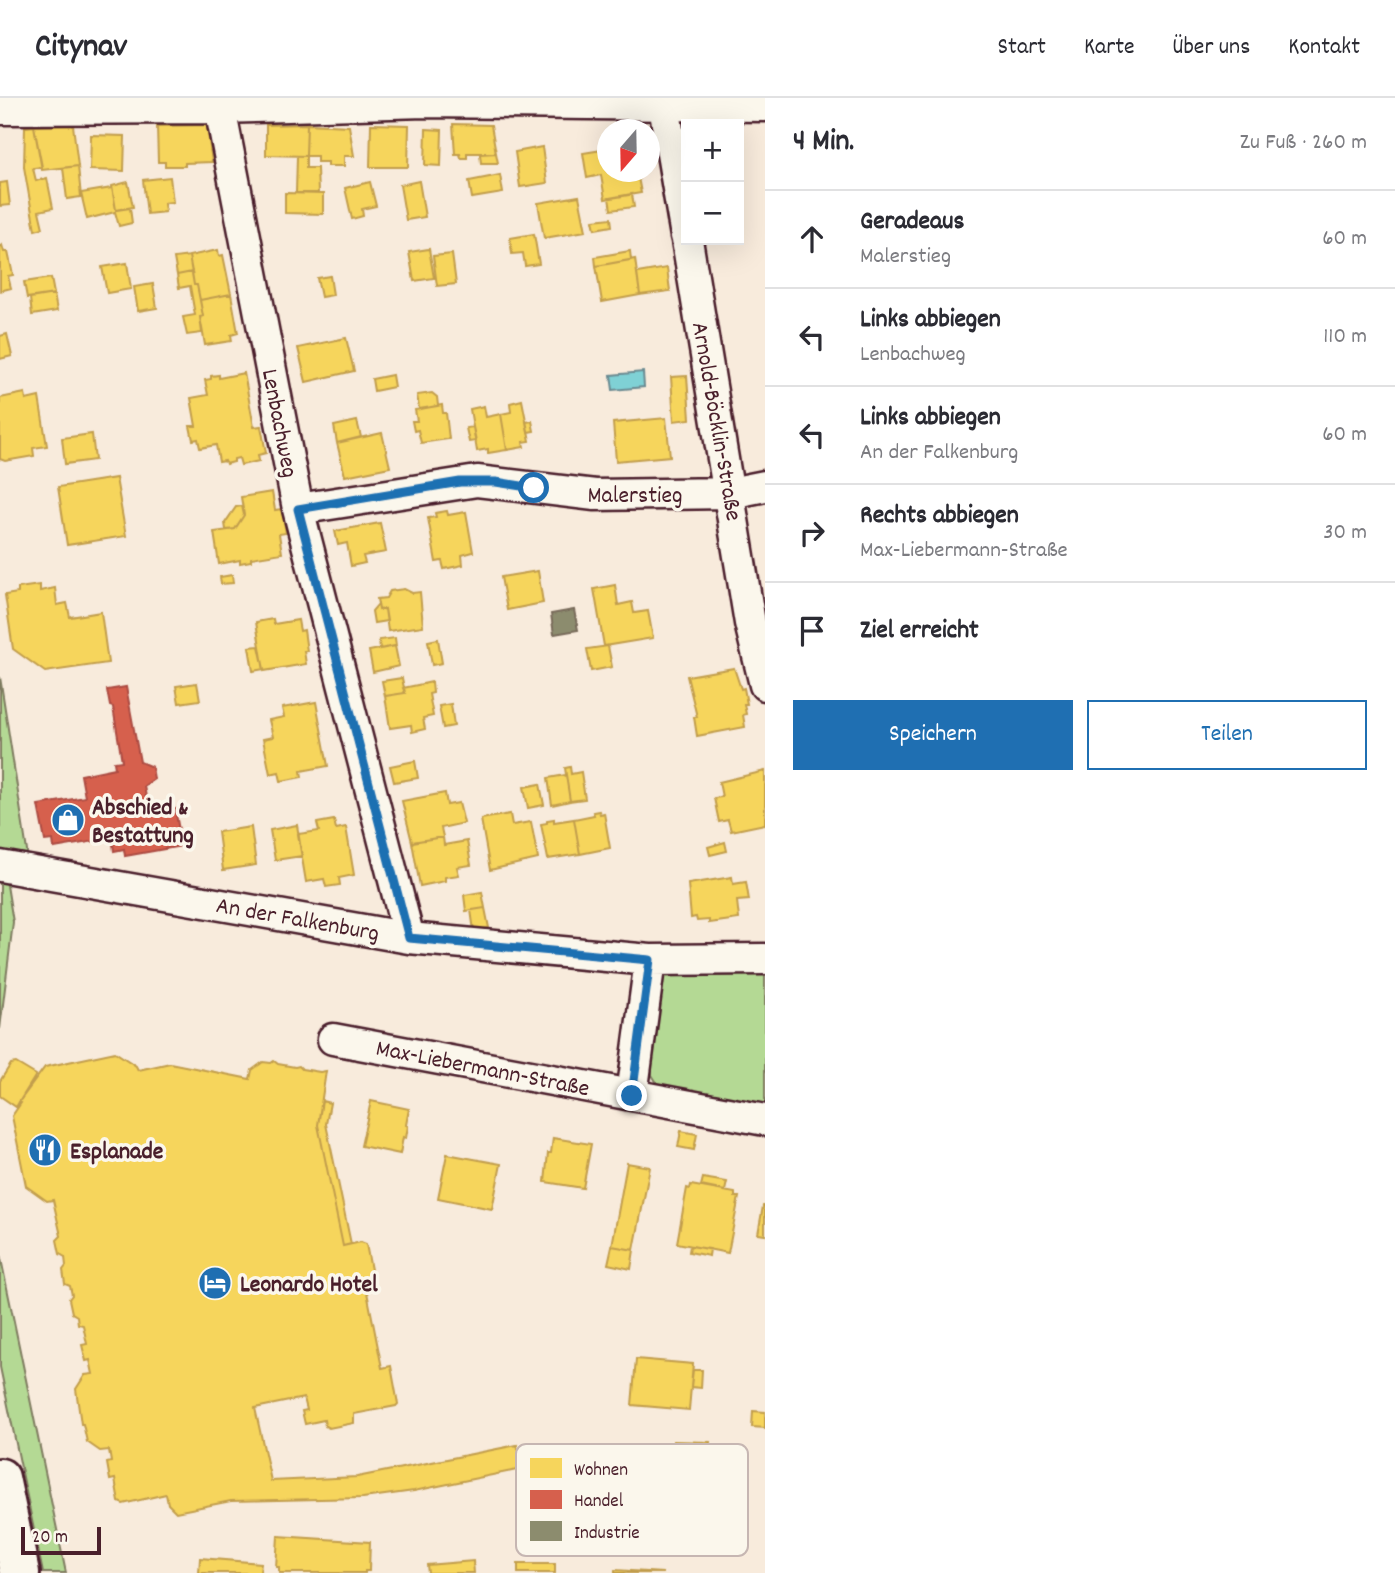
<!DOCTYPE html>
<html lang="de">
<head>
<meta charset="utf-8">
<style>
  body { margin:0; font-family:Dekko,sans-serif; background:#f2f2f3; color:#2b2b33 }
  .controls { position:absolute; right:21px; top:21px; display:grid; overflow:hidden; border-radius:0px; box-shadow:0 7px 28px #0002 }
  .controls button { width:63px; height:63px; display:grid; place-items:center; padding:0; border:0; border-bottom:2px solid #e1e1e2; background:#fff; color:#2b2b33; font:35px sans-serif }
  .compass { position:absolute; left:597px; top:21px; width:63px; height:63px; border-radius:50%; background:#fff; box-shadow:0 7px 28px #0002; rotate:200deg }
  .scale { position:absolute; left:21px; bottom:18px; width:80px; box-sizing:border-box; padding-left:7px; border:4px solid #4a1f2b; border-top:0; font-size:19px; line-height:24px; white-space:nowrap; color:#4a1f2b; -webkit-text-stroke:5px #fbf7ec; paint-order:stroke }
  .stop { position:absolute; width:21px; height:21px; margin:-16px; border:5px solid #1f6fb2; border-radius:50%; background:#fff }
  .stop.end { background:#1f6fb2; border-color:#fff; box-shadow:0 2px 7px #0008 }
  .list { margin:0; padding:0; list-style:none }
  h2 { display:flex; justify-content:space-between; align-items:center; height:91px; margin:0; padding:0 28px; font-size:30px }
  h2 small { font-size:23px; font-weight:400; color:#7c7c81 }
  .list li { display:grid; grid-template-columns:46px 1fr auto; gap:21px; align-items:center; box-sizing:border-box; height:98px; padding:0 28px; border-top:2px solid #e1e1e2 }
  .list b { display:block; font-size:26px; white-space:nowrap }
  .list p { margin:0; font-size:23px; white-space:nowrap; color:#7c7c81 }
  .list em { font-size:23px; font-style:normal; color:#7c7c81 }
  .actions { display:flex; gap:14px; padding:21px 28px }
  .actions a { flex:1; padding:16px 0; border:2px solid #1f6fb2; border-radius:0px; text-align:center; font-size:24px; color:#1f6fb2 }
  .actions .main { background:#1f6fb2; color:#fff }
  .icon { flex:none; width:38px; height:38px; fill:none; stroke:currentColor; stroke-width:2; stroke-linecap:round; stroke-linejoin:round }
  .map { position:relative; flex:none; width:765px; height:1475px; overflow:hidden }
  header { display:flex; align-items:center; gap:42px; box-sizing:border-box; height:98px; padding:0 35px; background:#fff; border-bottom:2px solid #e1e1e2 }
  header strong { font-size:33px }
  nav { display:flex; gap:38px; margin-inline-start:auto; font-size:24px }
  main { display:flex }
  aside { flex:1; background:#fff }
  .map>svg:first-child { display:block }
  .green { fill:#b4d994; stroke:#7f7c60; stroke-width:2 }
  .water { fill:#7fd1d5; stroke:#6a8a91; stroke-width:2 }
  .homes { fill:#f6d55c; stroke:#c29e4d; stroke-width:2 }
  .shops { fill:#d6604d; stroke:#ac4c43; stroke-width:2 }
  .industry { fill:#8c8c6e; stroke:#786b5a; stroke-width:2 }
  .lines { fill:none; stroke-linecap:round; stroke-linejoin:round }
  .minor-casing { stroke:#4a1f2b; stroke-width:35 }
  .tertiary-casing { stroke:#4a1f2b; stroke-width:44 }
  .minor { stroke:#fbf7ec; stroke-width:30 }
  .tertiary { stroke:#fbf7ec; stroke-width:38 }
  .route { stroke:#1f6fb2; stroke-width:9 }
  .labels { text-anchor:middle; stroke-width:7; stroke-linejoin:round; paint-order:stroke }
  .street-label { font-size:24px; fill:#4a1f2b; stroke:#fbf7ec }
  .poi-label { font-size:24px; font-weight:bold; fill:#4a1f2b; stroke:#fbf7ec; text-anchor:start }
  .key { fill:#fbf7ec; stroke:#c6b6b2; stroke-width:2 }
  .key-label { font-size:19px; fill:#4a1f2b }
</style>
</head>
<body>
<header>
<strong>Citynav</strong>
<nav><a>Start</a><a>Karte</a><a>Über uns</a><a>Kontakt</a></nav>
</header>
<main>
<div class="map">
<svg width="765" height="1475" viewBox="0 0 765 1475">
  <rect width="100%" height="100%" fill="#f8ebdc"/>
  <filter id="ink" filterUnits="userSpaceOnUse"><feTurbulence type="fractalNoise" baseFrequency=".0143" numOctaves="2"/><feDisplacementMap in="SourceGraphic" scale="14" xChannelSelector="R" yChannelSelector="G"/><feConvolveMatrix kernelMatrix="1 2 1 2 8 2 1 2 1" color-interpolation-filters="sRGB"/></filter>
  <g filter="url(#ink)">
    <path class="green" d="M0,579L27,753V756L0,754Z
      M6,781L13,824L0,931V782Z
      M668,874L765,875V1012L659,988L652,977L651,964L663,879Z
      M0,1156L66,1475H43L0,1269Z"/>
    <path class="water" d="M643,274L644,289L613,292L611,277Z"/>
    <path class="homes" d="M307,26L349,28L354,58H344V68H328V64H317V58H306Z
      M307,26L306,58L266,57V27Z
      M371,26L409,27L408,69H370Z
      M453,26L491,27L496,55H467V60H461L460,56H455Z
      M73,27L78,68L42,72L34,28Z
      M207,27L212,64L185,65V68H165V64H158L157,28Z
      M34,28L42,69L33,70L36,83L47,80L53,110L39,113L43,130L35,132L24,69L25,29Z
      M426,31L442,32L441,68L425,67Z
      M91,37L125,38L124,73L90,72Z
      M542,49L547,85L520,89L515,54Z
      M608,51V74H637L641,95L605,101L601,77L587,80L583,55Z
      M496,55L498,65H481L480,56Z
      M297,58H306V70H317L318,95H296Z
      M78,68L81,99L67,101L63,70Z
      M500,77L503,95L472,100L469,83Z
      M170,79L173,104L164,105L165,114L147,116L143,82Z
      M419,83L425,119L406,122L400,87Z
      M7,84L10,107L0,108V85Z
      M128,84L133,109L116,112L112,88Z
      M370,84L376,108L362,111L363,118L352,121L345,90Z
      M112,90L116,112L130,110L132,125L119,128L115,114L87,121L81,95Z
      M285,95L323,96V116L285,115Z
      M632,96L634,109L611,112L609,100Z
      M579,98L586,133L544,140L538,105Z
      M611,120L612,128L595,131L593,122Z
      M534,136L539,166L525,168L523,155L512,156L510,140Z
      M2,147L4,154H8L13,177L8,178L11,190L0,193V148Z
      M429,151L434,180L414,183L409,154Z
      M218,152L219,158L223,157L231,196L200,202L197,187H194L189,158Z
      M630,153L631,162L596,168L595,159Z
      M452,156L456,186L437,188L433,158Z
      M189,158L192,174L177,177L174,160Z
      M635,161L640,197L602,204L596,168Z
      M127,165L131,191L107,195L102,169Z
      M667,170L670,193L640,197L637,175Z
      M192,174L194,187H197L203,218L200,219L202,235L187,237L183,219L195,217L190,188L179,190L177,177Z
      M330,178L333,197L321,199L317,180Z
      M51,180L54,196L27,200L24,184Z
      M153,186L157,210L138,213L134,189Z
      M54,196L57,213L32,217L30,200Z
      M231,196L238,235L231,237L232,243L205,247L200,219L203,218L200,202Z
      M7,236L12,258L0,261V238Z
      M346,240L354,273L306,284L298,250Z
      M244,275L254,329L261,328L266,355L258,357L259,363L241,367L239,360L234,361V364L226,366L225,363L219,364L216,347L200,350L198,341L193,342L190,328H196L191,300L208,297L205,282L211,281V278L219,277V280Z
      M392,277L394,289L374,293L372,281Z
      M687,278L690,321L674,323L671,279Z
      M25,295L26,302L39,299L47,348L33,350L34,358L5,363L0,361V300Z
      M432,295L437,299L438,308L419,311L417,297Z
      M522,302L530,343L523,344L524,349L507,352L501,316L511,314L510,305Z
      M442,307L443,315H446L449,341L421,345L418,332L414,333L412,323H417L415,312Z
      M484,308L486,319L501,316L507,352L488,355V351L477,353L470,311Z
      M666,320L670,358L616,363L613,325Z
      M357,323L361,339L337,345L334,328Z
      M532,323L534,333L528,334L526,324Z
      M473,329L476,343L469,344L466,330Z
      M382,335L390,369L345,378L337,345Z
      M92,336L95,362L65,366L62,340Z
      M116,380L126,438L67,447L58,389Z
      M272,394L275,412L282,411L286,435L279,436L282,455L251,460V463L240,465V462L219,466L214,434L235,431L244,417L241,399Z
      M242,408L244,417L235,431L226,432L225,425L236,409Z
      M447,413L448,417L466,414L473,454L462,457L463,467L444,471L442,463L436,464L428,420L436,419L435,415Z
      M380,425L386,454L363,458L365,465L351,468L347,445L338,447L335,433Z
      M538,473L543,505L507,512L501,479Z
      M232,477L233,485L221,486L220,479Z
      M40,487V493L55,490L57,507L67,505L70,519L101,514L108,565L45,574L13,551L5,497L18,495V490Z
      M615,487L618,507L632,504L634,515L648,513L653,540L604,548L594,491Z
      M404,491L412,495L420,494L423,528L388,533L385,511L379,512L377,501L386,500L390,493Z
      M378,506L379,512L385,511L387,523L374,525L372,513Z
      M273,521L274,526L298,522L300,533L304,532L307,553H304L306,566L264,573L256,524Z
      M395,540L396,548L380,551L379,542Z
      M438,541L442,565L432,567L428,543Z
      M259,548L264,571L253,573L249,549Z
      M395,548L399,568L373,574L369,553Z
      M608,548L612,569L591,573L587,551Z
      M734,570L741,591L744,590L747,606H744L746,616L743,617L745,629L697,638L694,619H697L687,578Z
      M402,580L405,595L385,598L382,583Z
      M432,584L433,595L429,596L433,618L423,620L425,631L412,634L411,627L390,630L385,598L405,595L403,590Z
      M197,585L200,602L179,605L176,588Z
      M316,604L328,668L301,673L302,679L281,683L279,674L270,676L263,641L273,639L269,622L284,619L282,610Z
      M451,606L454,628L443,630L439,608Z
      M415,663L418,680L394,684L390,668Z
      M570,669L571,676L581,674L585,701L570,703L565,670Z
      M765,673V726L731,733L728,722L719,724L714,700L722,699L719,684Z
      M566,677L570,703L552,707L548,680Z
      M540,686L544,707L528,710L524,689Z
      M445,695L447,707L459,705L464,725L441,730L443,739L412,744L402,703Z
      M599,713L600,716L604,715L610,750L580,756L574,721L594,717L593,714Z
      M510,716L512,727L531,724L538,761L490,772L481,721Z
      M554,721V724L574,721L580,756L548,761L541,726L547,725V722Z
      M334,722L336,731L346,729L354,777L339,780L340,787L326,789L324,781L306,784L298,736L319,733L317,725Z
      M297,727L302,758L275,762L270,732Z
      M251,729L256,767L223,772L218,734Z
      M443,739L444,747L467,743L471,767L457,769L459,777L445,779V783L420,788L412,744Z
      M725,744L727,753L710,757L708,749Z
      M732,779L733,786L746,784L749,802L737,803L739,821L709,825V822L697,823L696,819L691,820L688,786Z
      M482,794L485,810L466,813L464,797Z
      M485,810L489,830L474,833L471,812Z
      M115,954L136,968L138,972L170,965L250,981L252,972L263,964L271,965L274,963L278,966L295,969L299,968L302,971L320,974L326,973L318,1027L343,1148L361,1144L366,1146L373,1182L365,1184L382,1270L391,1268L398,1306L396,1308L354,1316V1325L329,1330L325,1328L324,1322L305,1326L302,1313L307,1312L304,1300L255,1310L271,1383L357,1379L517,1347L522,1371L414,1393L363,1400L231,1403L176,1414L168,1406L166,1396L123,1406L119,1404L115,1381L110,1382L107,1365L111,1364L109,1352L100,1353L87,1344L83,1326H81L76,1291L85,1277L93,1276L90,1262L86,1263L82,1247L87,1246L83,1227L78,1226L77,1218L72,1215L69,1201L72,1197L70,1188L65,1186L63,1172L66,1168L65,1159L60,1156L57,1142L61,1138L53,1102L47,1103L26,1088L12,1018L21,1005L19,1004L45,969Z
      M16,965L36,977L16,1009L0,998V983L11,966Z
      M322,1003L330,1005L326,1026L351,1146L343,1148L318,1027Z
      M371,1003L409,1011L406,1027L408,1028L406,1040L403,1039L400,1056L361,1048Z
      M681,1033L697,1036L694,1052L678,1049Z
      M553,1040L591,1046L583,1090L545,1084L548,1055H551Z
      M447,1056L501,1066L492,1111L438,1100Z
      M627,1065L650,1069L634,1152L612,1148Z
      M703,1080L727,1084L725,1093L701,1088Z
      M691,1087L735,1095V1099H739L728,1155L677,1145L687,1090L690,1091Z
      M763,1108H765V1137L758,1136Z
      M612,1148L634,1152L631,1171L608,1166Z
      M690,1148L710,1151L709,1158L689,1154Z
      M636,1261L693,1266L689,1312L632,1307Z
      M693,1272H702L701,1290L691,1289Z
      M753,1313L765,1314V1330L752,1329Z
      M673,1343L710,1344L709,1361L724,1362L722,1409L671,1407Z
      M278,1438L370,1444L369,1473H365V1475H279V1469H276Z
      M200,1460L261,1465L260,1475H199Z
      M473,1463L474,1475H428L427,1467Z
      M518,1466H555V1475H518Z
      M615,1472L663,1475H615Z"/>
    <path class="shops" d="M126,589L140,664L152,669L154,681L144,688L149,716L175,711L182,748L125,758L124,751L114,753L112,739L121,737L120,730L99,733L101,742L54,750L53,742L45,743L38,707L85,699L81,677L115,670L114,664L122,663L113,609L110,608L107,592Z"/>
    <path class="industry" d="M574,512L578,532L554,536L551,516Z"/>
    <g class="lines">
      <defs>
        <path id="minor" d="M664,8L686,138
          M220,10L298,411L409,840
          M0,11L220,10L425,4L765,8
          M687,142L750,525L765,587
          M298,411L477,383L595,397L730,395L765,388
          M0,768L409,840L650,862L765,861
          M333,941L765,1022
          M632,997L650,862"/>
        <path id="tertiary" d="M0,1380L20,1475"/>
      </defs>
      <use href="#minor" class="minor-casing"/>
      <use href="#tertiary" class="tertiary-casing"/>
      <use href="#minor" class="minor"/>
      <use href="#tertiary" class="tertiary"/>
    </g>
  </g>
  <g class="lines" filter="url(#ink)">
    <path class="route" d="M534,390L496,384H460L298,411L409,840L650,862L632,998"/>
  </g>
  <defs>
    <symbol id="shop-disc" viewBox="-11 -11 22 22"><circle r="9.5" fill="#1f6fb2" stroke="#fbf7ec"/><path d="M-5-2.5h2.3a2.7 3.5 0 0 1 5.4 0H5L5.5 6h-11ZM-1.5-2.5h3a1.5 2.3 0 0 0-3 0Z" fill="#fff"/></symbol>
    <symbol id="restaurant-disc" viewBox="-11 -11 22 22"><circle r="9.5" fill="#1f6fb2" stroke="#fbf7ec"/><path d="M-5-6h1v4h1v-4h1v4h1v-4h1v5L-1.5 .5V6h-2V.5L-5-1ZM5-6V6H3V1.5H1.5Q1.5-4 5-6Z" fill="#fff"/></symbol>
    <symbol id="hotel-disc" viewBox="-11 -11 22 22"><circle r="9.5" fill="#1f6fb2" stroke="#fbf7ec"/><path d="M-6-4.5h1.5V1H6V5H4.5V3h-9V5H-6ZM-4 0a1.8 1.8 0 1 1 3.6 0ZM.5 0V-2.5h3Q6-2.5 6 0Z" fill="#fff"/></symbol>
  </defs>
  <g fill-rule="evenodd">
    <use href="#shop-disc" x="49" y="703" width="38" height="38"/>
    <use href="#restaurant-disc" x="26" y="1033" width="38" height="38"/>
    <use href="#hotel-disc" x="196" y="1166" width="38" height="38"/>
  </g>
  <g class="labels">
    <g class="street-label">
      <text transform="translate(718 323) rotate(80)" y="8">Arnold-Böcklin-Straße</text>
      <text transform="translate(281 325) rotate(79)" y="8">Lenbachweg</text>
      <text x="635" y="404">Malerstieg</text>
      <text transform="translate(298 820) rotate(10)" y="8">An der Falkenburg</text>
      <text transform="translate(483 969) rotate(11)" y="8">Max-Liebermann-Straße</text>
    </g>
    <g class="poi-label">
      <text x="92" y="716">Abschied &amp;<tspan x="92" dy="28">Bestattung</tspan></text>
      <text x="70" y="1060">Esplanade</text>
      <text x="240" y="1193">Leonardo Hotel</text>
    </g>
  </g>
  <rect x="516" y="1346" width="232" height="112" rx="10" class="key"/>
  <rect x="530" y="1360" width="32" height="20" fill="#f6d55c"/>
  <rect x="530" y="1392" width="32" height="19" fill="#d6604d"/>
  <rect x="530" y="1423" width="32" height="20" fill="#8c8c6e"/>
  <g class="key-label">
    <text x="574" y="1377">Wohnen</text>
    <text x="574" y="1408">Handel</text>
    <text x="574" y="1440">Industrie</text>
  </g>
</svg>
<div class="controls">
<button>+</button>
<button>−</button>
</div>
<svg class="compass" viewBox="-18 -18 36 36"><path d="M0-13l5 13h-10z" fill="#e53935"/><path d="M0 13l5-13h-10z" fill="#7c7c81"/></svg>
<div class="scale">20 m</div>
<div class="stop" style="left:534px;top:390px"></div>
<div class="stop end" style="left:632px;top:998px"></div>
</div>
<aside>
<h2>4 Min.<small>Zu Fuß · 260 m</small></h2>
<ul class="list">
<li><svg class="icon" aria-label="ahead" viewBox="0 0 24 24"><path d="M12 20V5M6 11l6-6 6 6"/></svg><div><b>Geradeaus</b><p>Malerstieg</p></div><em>60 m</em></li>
<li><svg class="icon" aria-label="left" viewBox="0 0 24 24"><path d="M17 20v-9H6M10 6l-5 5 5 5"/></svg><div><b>Links abbiegen</b><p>Lenbachweg</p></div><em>110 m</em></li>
<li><svg class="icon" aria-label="left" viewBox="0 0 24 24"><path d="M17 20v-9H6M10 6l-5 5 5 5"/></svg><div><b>Links abbiegen</b><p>An der Falkenburg</p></div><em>60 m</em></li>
<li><svg class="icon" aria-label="right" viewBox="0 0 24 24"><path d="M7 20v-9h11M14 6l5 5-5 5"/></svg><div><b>Rechts abbiegen</b><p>Max-Liebermann-Straße</p></div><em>30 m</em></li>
<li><svg class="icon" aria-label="arrive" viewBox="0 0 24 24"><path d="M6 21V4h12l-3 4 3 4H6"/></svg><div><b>Ziel erreicht</b></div></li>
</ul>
<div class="actions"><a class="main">Speichern</a><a>Teilen</a></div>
</aside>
</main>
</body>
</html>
